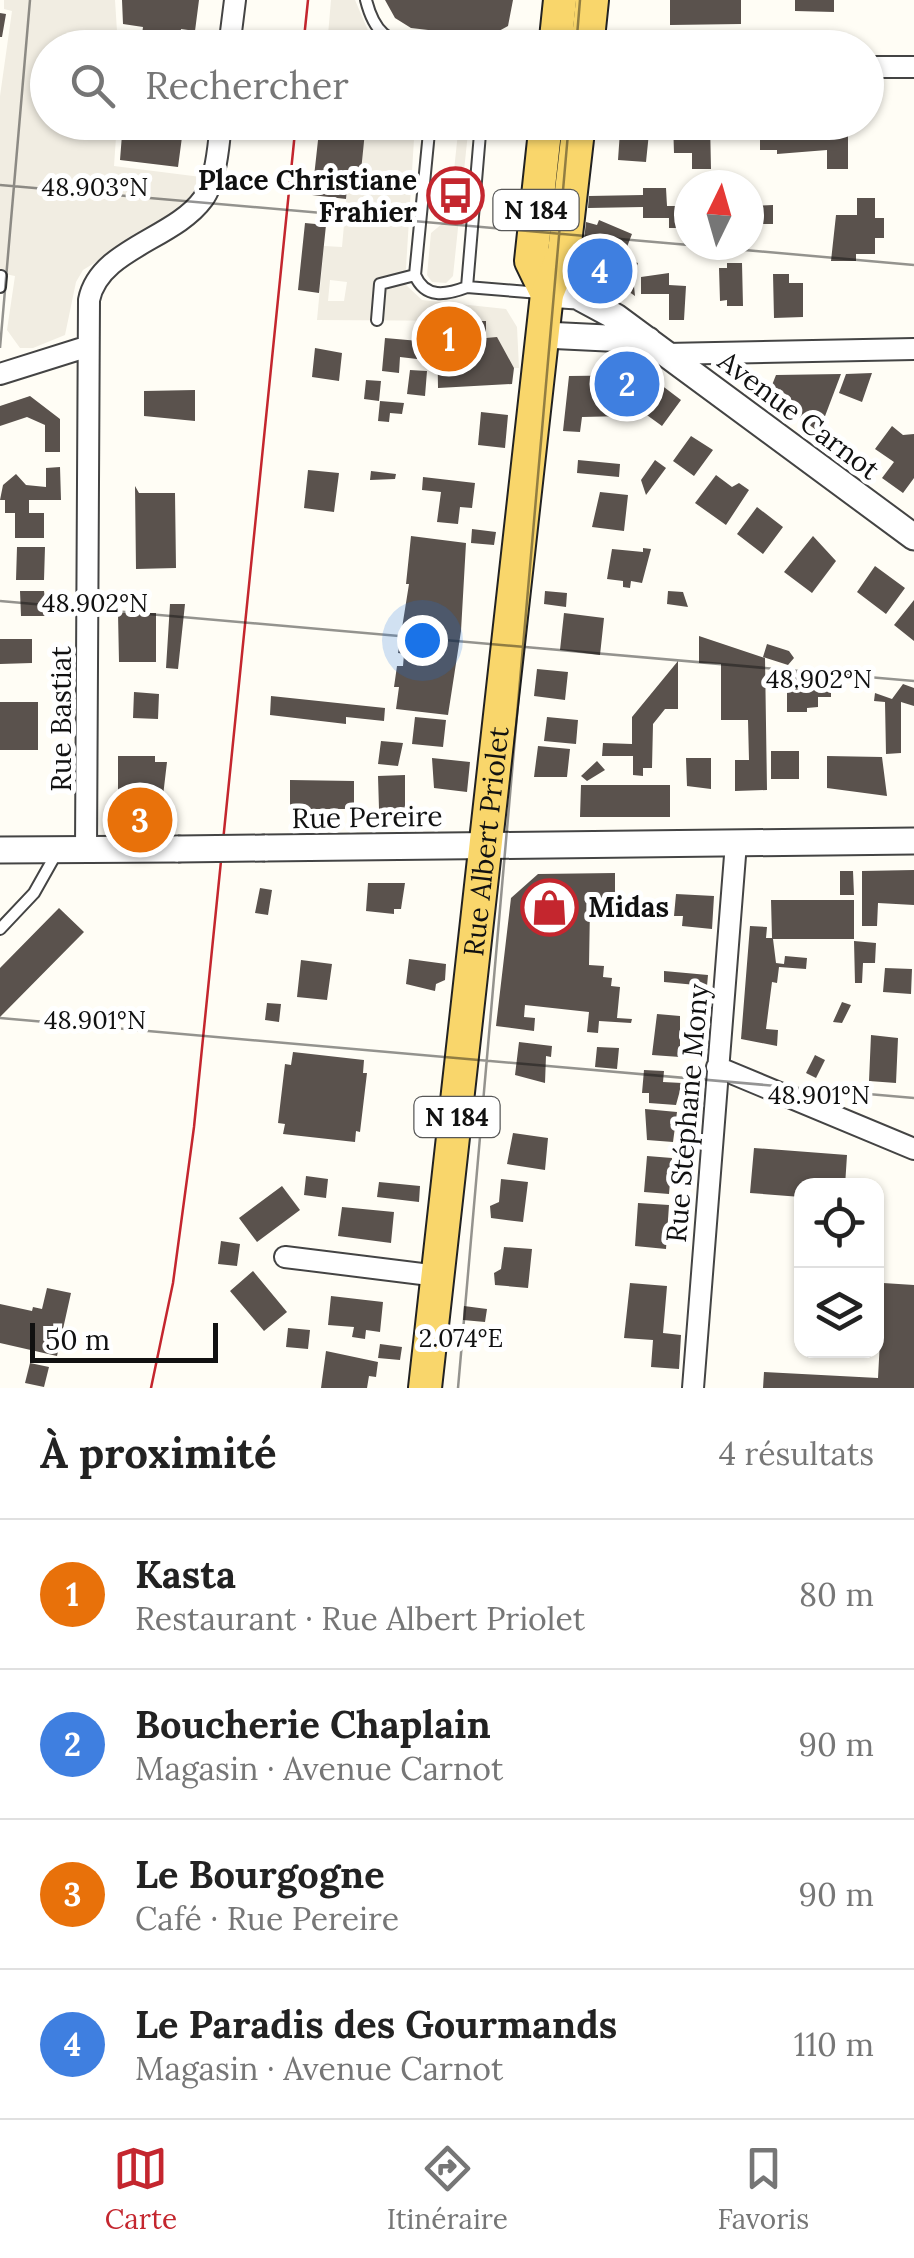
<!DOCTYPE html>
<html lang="fr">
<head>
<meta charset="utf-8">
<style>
  body { margin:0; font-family:Lora,serif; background:#f2f2f2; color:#222 }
  .controls { position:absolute; right:30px; bottom:30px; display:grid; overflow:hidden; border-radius:20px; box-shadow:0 2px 8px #0004 }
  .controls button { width:90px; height:90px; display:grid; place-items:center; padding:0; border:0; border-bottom:2px solid #e0e0e0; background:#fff; color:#222; font:50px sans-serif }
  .compass { position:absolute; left:674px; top:170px; width:90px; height:90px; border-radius:50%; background:#fff; box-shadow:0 2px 8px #0004; rotate:5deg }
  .scale { position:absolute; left:30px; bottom:25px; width:188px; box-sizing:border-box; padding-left:10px; border:5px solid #111; border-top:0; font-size:28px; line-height:35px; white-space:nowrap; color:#111; -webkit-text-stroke:8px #fff; paint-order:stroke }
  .you { position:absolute; left:422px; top:640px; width:35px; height:35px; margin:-25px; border:8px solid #fff; border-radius:50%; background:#1a73e8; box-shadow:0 0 0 15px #1a73e833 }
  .badge { display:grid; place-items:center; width:65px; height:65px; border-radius:50%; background:#c4262e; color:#fff; font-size:32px; font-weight:700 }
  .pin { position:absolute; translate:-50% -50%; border:5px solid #fff; box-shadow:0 2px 10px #0006 }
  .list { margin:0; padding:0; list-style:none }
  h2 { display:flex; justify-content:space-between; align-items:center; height:130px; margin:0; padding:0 40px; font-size:42px }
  h2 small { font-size:32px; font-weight:400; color:#767676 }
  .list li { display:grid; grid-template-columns:65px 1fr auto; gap:30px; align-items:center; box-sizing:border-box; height:150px; padding:0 40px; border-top:2px solid #e0e0e0 }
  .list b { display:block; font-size:38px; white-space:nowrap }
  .list p { margin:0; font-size:32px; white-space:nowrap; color:#767676 }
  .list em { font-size:32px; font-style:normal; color:#767676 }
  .icon { flex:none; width:55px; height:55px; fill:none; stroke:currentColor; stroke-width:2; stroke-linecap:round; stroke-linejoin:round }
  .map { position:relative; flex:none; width:914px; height:1388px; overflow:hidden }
  .search { position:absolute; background:#fff; box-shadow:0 2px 8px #0004; left:30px; right:30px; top:30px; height:110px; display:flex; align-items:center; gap:25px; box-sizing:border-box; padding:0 35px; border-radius:55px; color:#767676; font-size:38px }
  .sheet { height:730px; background:#fff }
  nav { display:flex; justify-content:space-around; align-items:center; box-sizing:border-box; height:140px; border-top:2px solid #e0e0e0; background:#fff; font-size:28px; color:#767676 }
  nav a { display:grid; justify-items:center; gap:5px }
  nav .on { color:#c4262e }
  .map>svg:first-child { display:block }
  .plaza { fill:#f1ede2; fill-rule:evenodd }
  .building { fill:#5a524d }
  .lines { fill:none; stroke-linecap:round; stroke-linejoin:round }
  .service-casing { stroke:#444; stroke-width:14 }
  .minor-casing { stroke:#444; stroke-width:24 }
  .tertiary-casing { stroke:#444; stroke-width:29 }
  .primary-casing { stroke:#222; stroke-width:36 }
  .service { stroke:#fff; stroke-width:10 }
  .minor { stroke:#fff; stroke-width:20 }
  .tertiary { stroke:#fff; stroke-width:25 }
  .primary { stroke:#f9d66b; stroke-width:32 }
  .tram { stroke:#c4262e; stroke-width:2.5 }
  .tertiary-bridge-casing { stroke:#444; stroke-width:29; stroke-linecap:butt }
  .tertiary-bridge { stroke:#fff; stroke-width:25 }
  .ticks { fill:none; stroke:#111; stroke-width:2.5; stroke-opacity:0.45 }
  .labels { text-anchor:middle; stroke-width:10; stroke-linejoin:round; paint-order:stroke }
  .shield { fill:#fff; stroke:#585858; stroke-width:2.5 }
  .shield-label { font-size:25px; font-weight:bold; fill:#111 }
  .poi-label { font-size:28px; font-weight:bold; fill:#111; stroke:#fff; text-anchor:end }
  .street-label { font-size:28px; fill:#111; stroke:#fff }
  .ticks-label { font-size:25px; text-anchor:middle; fill:#111; stroke:#fff; stroke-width:10; stroke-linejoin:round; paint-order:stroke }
</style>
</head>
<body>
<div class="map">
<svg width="914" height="1388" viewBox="0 0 914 1388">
  <rect width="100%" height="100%" fill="#fffdf5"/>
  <path class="plaza" d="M4,0H115L118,47L48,48V122L117,123L114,166L201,177L188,202L169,217L83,270L76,282L65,335L33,348H20L7,330L15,276L0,273V96L12,11L4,9Z
    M331,0H355L375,47H337L338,36L328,35Z
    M366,123H415L405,284L422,300L506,309L517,327L519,368H514L497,338H486L485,321L317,320L324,246L342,247L349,169L360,171ZM330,280L347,282L344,301H328Z
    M459,123H469L453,276L446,283L432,282L427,275L431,233L449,218Z"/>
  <path class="building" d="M122,0H199L195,31L181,29L179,48H140L143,27L123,24Z
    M385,0H513L508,26L488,37L411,28L395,18Z
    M670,0H741V24L670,25Z
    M795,0H834V12L795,11Z
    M0,13L6,14L2,37H0Z
    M123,122H184L178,167L120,160Z
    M320,122H366L361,171L349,169L346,199L312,195Z
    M673,122H710L711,169H692V153H674Z
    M760,122H827V134H848V169H827V150L777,154V150H760Z
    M620,131L649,133L646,162L618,160Z
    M643,188H666L667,206H689V240H684V228H669V218H643V207L588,208L589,196L643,195Z
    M857,198H875V218H884V238H875V254H856V261H831L836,215H857Z
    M773,205V224H749V206Z
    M599,220L632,234L623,257L638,263L633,276L635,296L582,259L586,222L597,225Z
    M305,223L326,225L319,293L298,290Z
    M727,263H742L743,306H727V300L720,301L719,268H727Z
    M669,273V285L686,286L684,320H669V294H641V277Z
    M773,274H789V283H803V317L774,318Z
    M437,321H486V338L497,337L514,368L512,384L438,388Z
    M385,338L419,341L417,359L400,357L399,373L382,371Z
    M315,348L342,353L339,381L312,377Z
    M410,370L427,371L425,396L407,394Z
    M872,373L862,402L839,393L846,374Z
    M841,374L819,432L768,395L776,375Z
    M648,375L681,400L662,426L633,405L624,416L582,417L580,432L563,431L569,376Z
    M366,380L381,381L379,401L364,399Z
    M195,390V421L144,416V391Z
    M30,396L60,419V452H45V425L27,417L0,426V406Z
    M380,401L404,403L402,414L390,413L389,422L378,421Z
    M481,412L508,415L505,448L478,445Z
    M892,426L903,435L914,434V478L903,493L882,478L894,462L875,449Z
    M691,436L713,450L694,476L673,461Z
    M578,460L620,464L619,477L577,473Z
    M655,460L666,468L646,495L641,480Z
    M60,467L61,500H29V513H44V538H15V513H5V500H0L3,485L16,474L26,485L46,487V468Z
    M308,470L339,473L334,512L304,508Z
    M371,471L396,474L395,479L370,480Z
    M716,475L732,487L739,483L749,490L726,525L695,503Z
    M423,477L475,483L472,508L460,507L458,524L437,522L441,492L422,490Z
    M135,486L139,493H175L176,568L136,569Z
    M600,492L628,495L624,531L592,527Z
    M757,507L783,527L763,554L737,534Z
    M472,529L496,532L494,545L471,543Z
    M411,536L466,543L461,631L448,715L396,709L399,687H394L397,666H403L404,654L398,653L409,584H406Z
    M813,536L836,561L812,593L784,572Z
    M17,547H45L44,580H16Z
    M643,548L651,549L642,583L631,581L630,588L623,587V581L607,579L612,549L643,552Z
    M875,566L905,588L886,614L857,592Z
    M20,591H44L47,616H21Z
    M545,591L567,593L566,607L544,604Z
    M668,591L683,592L688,607L667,604Z
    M914,600V641L894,625Z
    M170,604H185L178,669L166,668Z
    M118,613H156V662H119Z
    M564,613L604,618L600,655L560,650Z
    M699,636L765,658L767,790L735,791V760H749L748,720H721V664L699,663Z
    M0,639H32V663L0,664Z
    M767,644L789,651L794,658L788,665L763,657Z
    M678,661V709H665L653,724L652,768H643V776L633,775V756H602L603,743L632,744V717Z
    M537,669L568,672L565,700L534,696Z
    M787,672H806V680H818L817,675L831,679V697H818V707L807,708V712H787Z
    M903,684L914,688V706L901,702V753L886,754L885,702L874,701L875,693L892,699Z
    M134,692L159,694L158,719L133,718Z
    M271,696L385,708L384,721L346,717V724L270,715Z
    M0,702H38V750H0Z
    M415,717L446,720L443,747L412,744Z
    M547,717L578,720L576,744L544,741Z
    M381,741L403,743L398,766L378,764Z
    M538,746L570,749L567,777H534Z
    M771,751H799V779H771Z
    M118,756H155V762H167L161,813L156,822L129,816L125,796H118Z
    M827,756L882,757L887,796L827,788Z
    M432,758L470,762L467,792L434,788Z
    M686,758H711V789L687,786Z
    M597,761L605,770L587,781L581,776Z
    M405,775V809H379L378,776Z
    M290,780L354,781V809H290Z
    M581,785H670V817H580Z
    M914,870V905L878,903L877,926H862V871Z
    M840,871H853L854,895H840Z
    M615,873V907H590L589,965L604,966L603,977L612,978L611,986L620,987L617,1018L632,1019L631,1023L599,1021L598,1033L587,1032L589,1012L525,1005L524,1017L535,1018L534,1031L496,1026L511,898L538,874Z
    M368,883H405L401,909H394V914L366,911Z
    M260,888L272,890L268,915L255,913Z
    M676,894L714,896L712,929L682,926L683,916H674Z
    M771,900H854V939H773L776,963L784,964L785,956L807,958L806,969L779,967L777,983L772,982L766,1029L778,1030L777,1046L741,1039L750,926L767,927L766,938H772Z
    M59,908L84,932L0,1017V968Z
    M854,941L876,943L875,963H863L862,983H855Z
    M409,959L446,964L445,980L436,984L435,991L406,984Z
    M301,960L332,964L327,1000L297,997Z
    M885,968L912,969L911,994L883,992Z
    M664,971L708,975L707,986L664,982Z
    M842,1002L851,1005L842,1023L833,1022Z
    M267,1003L281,1004L279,1022L265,1020Z
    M657,1014L680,1016V1057L652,1055Z
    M871,1035L898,1038L896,1083L869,1081Z
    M519,1042L552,1046L551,1057L546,1056L545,1083L515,1075Z
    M597,1047L619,1048L617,1069L595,1067Z
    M293,1052L364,1060L363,1073H367L360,1132L356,1131L355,1142L283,1134L285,1124L278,1123L285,1064L291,1065Z
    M815,1055L825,1060L816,1078L806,1073Z
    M644,1070L664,1071L663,1082L682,1083L676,1105L649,1103V1093H642Z
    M645,1109L677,1112L673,1142L647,1140Z
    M513,1133L548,1138L545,1170L507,1164Z
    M754,1148L847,1155L845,1186H801V1197L750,1193Z
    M647,1156L672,1158L669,1194L644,1192Z
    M306,1176L328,1179L326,1198L304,1195Z
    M501,1179L528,1182L523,1222L491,1218L490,1206L499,1202Z
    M379,1182L420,1186L419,1202L377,1197Z
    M282,1186L300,1210L257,1242L239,1218Z
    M638,1203L669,1205L666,1249L635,1246Z
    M342,1207L394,1212L391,1243L338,1236Z
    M221,1241L240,1244L237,1266L218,1264Z
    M504,1247L532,1249L528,1288L495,1285L494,1273L501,1269Z
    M253,1271L287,1312L264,1331L230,1291Z
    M630,1283L667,1286L663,1333L681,1335L679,1369L651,1367L653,1340L624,1338Z
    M883,1283L914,1285V1388H763L764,1372L878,1378Z
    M47,1288L71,1293L57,1356L0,1343V1304L32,1311L33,1307L42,1309Z
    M331,1296L383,1302L380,1332L366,1330L365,1339L352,1337L354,1327L328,1325Z
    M464,1306L487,1309L485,1322L463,1320Z
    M288,1328L310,1330L308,1349L286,1347Z
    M380,1344L402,1347L400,1360L378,1358Z
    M326,1351L378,1362L376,1377L369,1376L367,1388H321Z
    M30,1363L49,1367L44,1387L25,1383Z"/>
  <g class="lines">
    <defs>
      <path id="service" d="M366,0C374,32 387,42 418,48
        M512,48L550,44
        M430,122L415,275C425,299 446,295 467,287
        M481,122L467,287L540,293
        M0,287L1,276
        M377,320L380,284L415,275
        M0,929L34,893L56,854"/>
      <path id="minor" d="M229,48L235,0
        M866,67H914
        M666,354L914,349
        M0,374L86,347
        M86,850L89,300C99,249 174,239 203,199C216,182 219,143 221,122
        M717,1067L914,1149
        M285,1257L438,1276
        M693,1388L736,843"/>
      <path id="tertiary" d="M547,294L577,296L616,317L914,537
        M544,335L648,340
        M265,848L914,841
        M0,850L178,849"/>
      <g id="primary">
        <path d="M555,48L560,0"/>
        <path d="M587,48L592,0"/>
        <path d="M546,122L531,261L547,294"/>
        <path id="s1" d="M425,1388L547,294L564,252L579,122"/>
      </g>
    </defs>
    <use href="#service" class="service-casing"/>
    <use href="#minor" class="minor-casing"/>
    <use href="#tertiary" class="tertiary-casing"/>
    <use href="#primary" class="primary-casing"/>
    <use href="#service" class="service"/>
    <use href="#minor" class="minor"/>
    <use href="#tertiary" class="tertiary"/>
    <use href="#primary" class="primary"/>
    <path class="tram" d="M303,48L308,0
      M151,1388L173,1283L194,1127L296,122"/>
    <defs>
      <path id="tertiary-bridge" d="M178,849L265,848"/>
    </defs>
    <use href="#tertiary-bridge" class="tertiary-bridge-casing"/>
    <use href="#tertiary-bridge" class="tertiary-bridge"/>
  </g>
  <path class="ticks" d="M576,48L580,0M0,185L689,245M689,245L914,265M0,348L30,0M0,601L914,681M0,1018L914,1098M458,1388L569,122"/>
  <defs>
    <symbol id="bus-ring" viewBox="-11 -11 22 22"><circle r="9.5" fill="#fff" stroke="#c4262e" stroke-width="1.5"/><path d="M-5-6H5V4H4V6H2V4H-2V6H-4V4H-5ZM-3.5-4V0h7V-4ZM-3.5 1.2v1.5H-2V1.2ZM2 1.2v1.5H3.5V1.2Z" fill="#c4262e"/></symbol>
    <symbol id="shop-ring" viewBox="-11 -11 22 22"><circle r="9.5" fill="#fff" stroke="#c4262e" stroke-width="1.5"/><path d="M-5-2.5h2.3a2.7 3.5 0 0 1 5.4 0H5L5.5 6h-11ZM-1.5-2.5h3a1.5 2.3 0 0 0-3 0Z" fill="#c4262e"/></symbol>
  </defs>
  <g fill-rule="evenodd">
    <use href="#bus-ring" x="424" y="164" width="63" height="63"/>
    <use href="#shop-ring" x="518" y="876" width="63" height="63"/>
  </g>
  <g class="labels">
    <g class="shield">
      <rect x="493.5" y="190" width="85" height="40" rx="8"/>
      <rect x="414.5" y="1097" width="85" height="40" rx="8"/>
    </g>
    <g class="shield-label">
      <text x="536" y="219">N 184</text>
      <text x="457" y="1126">N 184</text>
    </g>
    <g class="poi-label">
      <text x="417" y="190">Place Christiane<tspan x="417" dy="32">Frahier</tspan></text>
      <text x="588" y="917" text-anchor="start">Midas</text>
    </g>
    <g class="street-label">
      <text transform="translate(799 415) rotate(37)" y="10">Avenue Carnot</text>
      <text transform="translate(61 719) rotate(-90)" y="10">Rue Bastiat</text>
      <text transform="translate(367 817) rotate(-1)" y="10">Rue Pereire</text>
      <text dy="10" stroke="none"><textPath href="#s1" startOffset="550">Rue Albert Priolet</textPath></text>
      <text transform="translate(687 1113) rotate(-85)" y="10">Rue Stéphane Mony</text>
    </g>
  </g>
  <g class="ticks-label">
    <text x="95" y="196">48.903°N</text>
    <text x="95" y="612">48.902°N</text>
    <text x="819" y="688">48.902°N</text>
    <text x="95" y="1029">48.901°N</text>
    <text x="819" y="1104">48.901°N</text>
    <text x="461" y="1347">2.074°E</text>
  </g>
</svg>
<div class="controls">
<button><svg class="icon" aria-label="locate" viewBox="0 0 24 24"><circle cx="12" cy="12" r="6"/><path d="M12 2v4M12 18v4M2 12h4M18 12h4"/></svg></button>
<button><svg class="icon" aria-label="layers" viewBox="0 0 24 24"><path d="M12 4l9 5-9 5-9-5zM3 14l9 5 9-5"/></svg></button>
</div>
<svg class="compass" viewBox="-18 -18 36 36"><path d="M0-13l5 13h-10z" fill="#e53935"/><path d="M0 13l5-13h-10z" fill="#767676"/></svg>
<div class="scale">50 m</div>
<div class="you"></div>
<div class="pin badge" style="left:449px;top:339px;background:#e8710a">1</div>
<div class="pin badge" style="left:627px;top:384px;background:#3f7fe0">2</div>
<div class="pin badge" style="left:140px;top:820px;background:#e8710a">3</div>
<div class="pin badge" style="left:600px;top:271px;background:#3f7fe0">4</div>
<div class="search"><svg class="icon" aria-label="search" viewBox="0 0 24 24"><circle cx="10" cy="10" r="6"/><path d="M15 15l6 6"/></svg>Rechercher</div>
</div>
<section class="sheet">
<h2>À proximité<small>4 résultats</small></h2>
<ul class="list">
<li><span class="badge" style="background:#e8710a">1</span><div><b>Kasta</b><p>Restaurant · Rue Albert Priolet</p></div><em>80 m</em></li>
<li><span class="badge" style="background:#3f7fe0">2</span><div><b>Boucherie Chaplain</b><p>Magasin · Avenue Carnot</p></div><em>90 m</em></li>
<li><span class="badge" style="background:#e8710a">3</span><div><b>Le Bourgogne</b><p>Café · Rue Pereire</p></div><em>90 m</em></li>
<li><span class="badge" style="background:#3f7fe0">4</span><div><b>Le Paradis des Gourmands</b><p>Magasin · Avenue Carnot</p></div><em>110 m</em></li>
</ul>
</section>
<nav>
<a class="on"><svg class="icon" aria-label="map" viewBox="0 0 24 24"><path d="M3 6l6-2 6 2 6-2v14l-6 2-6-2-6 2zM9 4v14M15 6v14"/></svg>Carte</a>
<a><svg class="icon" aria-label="directions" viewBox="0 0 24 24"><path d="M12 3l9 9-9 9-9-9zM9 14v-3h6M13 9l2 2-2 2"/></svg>Itinéraire</a>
<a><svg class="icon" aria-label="saved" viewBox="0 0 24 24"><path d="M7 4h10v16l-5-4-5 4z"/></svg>Favoris</a>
</nav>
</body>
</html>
